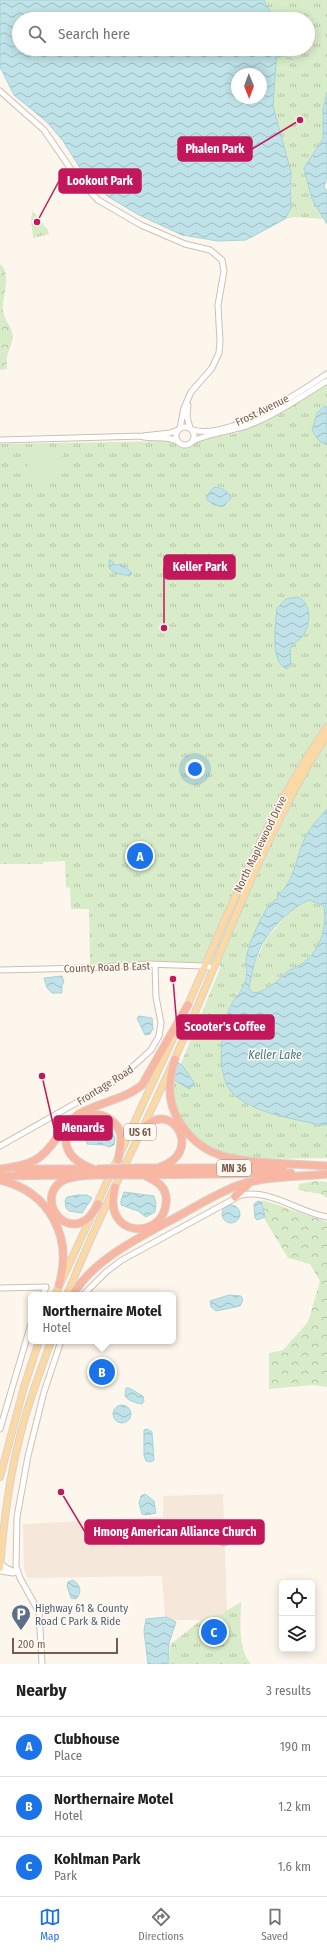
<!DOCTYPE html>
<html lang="en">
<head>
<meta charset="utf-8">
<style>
  body { margin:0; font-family:"Fira Sans Condensed",sans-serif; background:#f2f2f2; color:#202124 }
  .controls { position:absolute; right:12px; bottom:12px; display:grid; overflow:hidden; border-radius:6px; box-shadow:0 2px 10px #0003 }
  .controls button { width:36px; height:36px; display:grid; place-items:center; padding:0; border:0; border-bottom:1px solid #e0e0e0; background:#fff; color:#202124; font:20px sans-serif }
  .compass { position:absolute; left:231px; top:68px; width:36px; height:36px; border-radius:50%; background:#fff; box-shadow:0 2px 10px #0003; rotate:179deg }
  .scale { position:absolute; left:12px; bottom:10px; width:106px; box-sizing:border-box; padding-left:4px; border:2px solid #7a5c4d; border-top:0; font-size:11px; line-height:14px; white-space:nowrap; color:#7a5c4d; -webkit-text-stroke:3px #fffaf3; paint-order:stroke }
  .you { position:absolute; left:195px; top:769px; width:14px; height:14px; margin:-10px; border:3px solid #fff; border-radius:50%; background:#1a73e8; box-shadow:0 0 0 6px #1a73e833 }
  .badge { display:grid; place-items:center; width:26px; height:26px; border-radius:50%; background:#1a73e8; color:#fff; font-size:13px; font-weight:700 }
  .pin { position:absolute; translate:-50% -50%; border:2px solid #fff; box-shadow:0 1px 4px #0006 }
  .popup { position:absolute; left:28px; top:1292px; width:148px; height:52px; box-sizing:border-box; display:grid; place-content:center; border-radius:6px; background:#fff; filter:drop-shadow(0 1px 3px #0005); font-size:13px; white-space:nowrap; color:#757577 }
  .popup b { font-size:15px; color:#202124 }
  .popup::after { content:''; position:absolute; left:50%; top:100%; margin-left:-8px; border:8px solid transparent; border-top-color:#fff }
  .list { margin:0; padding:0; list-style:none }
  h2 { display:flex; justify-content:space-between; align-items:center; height:52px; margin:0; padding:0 16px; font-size:17px }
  h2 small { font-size:13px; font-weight:400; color:#757577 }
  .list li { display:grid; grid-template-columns:26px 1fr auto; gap:12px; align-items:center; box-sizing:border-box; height:60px; padding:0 16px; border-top:1px solid #e0e0e0 }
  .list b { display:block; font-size:15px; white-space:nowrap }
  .list p { margin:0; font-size:13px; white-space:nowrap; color:#757577 }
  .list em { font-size:13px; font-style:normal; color:#757577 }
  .icon { flex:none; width:22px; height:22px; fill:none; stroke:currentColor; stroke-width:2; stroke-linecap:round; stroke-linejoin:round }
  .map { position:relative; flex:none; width:327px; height:1664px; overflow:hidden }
  .search { position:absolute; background:#fff; box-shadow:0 2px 10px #0003; left:12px; right:12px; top:12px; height:44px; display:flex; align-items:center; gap:10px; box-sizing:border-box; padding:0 14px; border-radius:22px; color:#757577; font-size:15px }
  .sheet { height:232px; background:#fff }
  nav { display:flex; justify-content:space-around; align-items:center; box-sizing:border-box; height:56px; border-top:1px solid #e0e0e0; background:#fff; font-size:11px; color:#757577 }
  nav a { display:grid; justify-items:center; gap:2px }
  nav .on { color:#1a73e8 }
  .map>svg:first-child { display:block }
  .residential { fill:#f5e8da }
  .forest { fill:url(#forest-crowns) }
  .park { fill:url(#park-tufts) }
  .pitch { fill:#d8ecc9 }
  .water { fill:url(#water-waves); stroke:#a5d3da; fill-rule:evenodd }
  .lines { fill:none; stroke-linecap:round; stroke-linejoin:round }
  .stream { stroke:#a5d3da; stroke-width:1 }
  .tertiary-casing { stroke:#d1beb0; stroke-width:7 }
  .primary-casing { stroke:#dad1cd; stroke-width:8 }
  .motorway-casing { stroke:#dad1cd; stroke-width:9 }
  .tertiary { stroke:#fff; stroke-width:5 }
  .primary { stroke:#fbd9a5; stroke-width:6 }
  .motorway { stroke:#f7b7a3; stroke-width:7 }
  .motorway-bridge-casing { stroke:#dad1cd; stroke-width:9; stroke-linecap:butt }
  .motorway-bridge { stroke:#f7b7a3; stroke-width:7 }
  .labels { text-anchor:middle; stroke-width:3; stroke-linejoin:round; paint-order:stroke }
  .shield { fill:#fffaf3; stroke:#a28b7f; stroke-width:1 }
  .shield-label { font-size:10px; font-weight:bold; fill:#7a5c4d }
  .street-label { font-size:11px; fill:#7a5c4d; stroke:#fffaf3 }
  .service-label { font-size:11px; fill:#4e5e75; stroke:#fffaf3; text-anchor:start }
  .water-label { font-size:12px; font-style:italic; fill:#437c86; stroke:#fffaf3 }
  .leader { fill:none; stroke:#c2185b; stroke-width:1.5 }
  .callout-dot { fill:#c2185b; stroke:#fffaf3; stroke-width:1.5 }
  .callout { fill:#c2185b; stroke:#c2185b; stroke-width:1.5 }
  .callout-label { font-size:12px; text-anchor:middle; font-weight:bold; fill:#fff }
</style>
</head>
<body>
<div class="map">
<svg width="327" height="1664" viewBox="0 0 327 1664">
  <defs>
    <pattern id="forest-crowns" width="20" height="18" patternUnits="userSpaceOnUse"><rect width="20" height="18" fill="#d8ecc9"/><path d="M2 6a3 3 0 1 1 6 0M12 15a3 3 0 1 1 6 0" fill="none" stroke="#b4c2a5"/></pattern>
    <pattern id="park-tufts" width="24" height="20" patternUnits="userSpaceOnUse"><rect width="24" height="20" fill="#d8ecc9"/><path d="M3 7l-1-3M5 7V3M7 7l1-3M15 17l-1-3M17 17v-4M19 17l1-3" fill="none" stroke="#b4c2a5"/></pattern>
    <pattern id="water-waves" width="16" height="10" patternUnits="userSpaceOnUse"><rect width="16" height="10" fill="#bfe3e8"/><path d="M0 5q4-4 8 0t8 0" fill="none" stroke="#a0bbbe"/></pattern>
  </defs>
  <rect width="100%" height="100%" fill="#fdf6ec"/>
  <path class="residential" d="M223,1494L227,1611L221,1614L201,1620H165L162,1576L27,1578L24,1568L23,1524L163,1517V1496Z"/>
  <path class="forest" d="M0,264C13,274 1,299 3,312C5,320 10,325 12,332C14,340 10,347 8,353C6,358 7,364 7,369L0,370Z
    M315,1181L327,1182V1198L321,1194L298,1190L299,1184Z
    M263,1200L327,1222V1387L313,1385L269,1389V1353L283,1350L308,1322L320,1281L310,1264L288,1258L265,1220Z"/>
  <path class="park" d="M264,0H327V92L323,109V139L304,168L312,199L324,219L295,217L285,219C305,183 278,144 273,107C271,92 276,65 277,49H308V19H274Z
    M33,211L48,230L49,234L33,238L31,218Z
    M327,383V809L306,836L299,859L286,887L278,895L253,937L247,955L244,985L237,993L225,1024L223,1042L222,1073L225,1082L250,1106L320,1125H327V1158L247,1159L203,1147L175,1116L170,1090L221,966L188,963L90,966L89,909H71L70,888L66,887L65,861L43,862V864H0V444L171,441C178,442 181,448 190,447L197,440L237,433Z
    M309,900L324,906C327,926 321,950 303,963C299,967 292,968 287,972C277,981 268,990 254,993L249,989L251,974L265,940L296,905Z
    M241,1602C241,1623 237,1648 251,1664H168L171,1644L201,1620L221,1614Z"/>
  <path class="pitch" d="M30,447H64C62,473 50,477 27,483V450Z"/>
  <path class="water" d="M0,0H264L274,19H19V49H277L273,106L291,172V208L285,219L246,240L218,241L182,235L139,215L107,196L84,174L63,141L47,122L14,95L0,67ZM237,74H261V98H237Z
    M327,92V177L324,187L327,191V224L312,199L304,168L323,139V109Z
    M324,406L327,407V445L319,441L312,430L317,413Z
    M214,487C223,488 228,491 231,498L224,506L214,505L206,499L209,493Z
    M109,560L112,561L115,565L122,564L132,573L130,576L115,573L109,568Z
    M297,597C313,602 311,627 301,638C297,642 293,643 290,649L291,664L287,669C269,662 276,624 277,608L286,599Z
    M327,809V1125H320C292,1118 249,1113 230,1090C215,1071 222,1026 231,1005C235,998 241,991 244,984C248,975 245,964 247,954C250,942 265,903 277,899L278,892L281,893C297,874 296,855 306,836C311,826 320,817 327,809ZM309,900L324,906C327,926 321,950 303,963C298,967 292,968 287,972C277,981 268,991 254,993L249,989C251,975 257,950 265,939C276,924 292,907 309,900Z
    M62,976L64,982L62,985V993H52L47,988L44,978Z
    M139,1016L152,1018L153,1029L150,1034L145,1035L137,1018Z
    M177,1062L182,1065L195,1084L189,1089L176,1081L171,1074Z
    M101,1125L112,1131L115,1139L114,1145L109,1147L104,1145L87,1144L86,1134L93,1128Z
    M124,1192L154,1196L156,1204L155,1212L146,1217L138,1211L121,1205V1201Z
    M77,1195H87L92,1198L82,1213L69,1211L66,1208L65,1201L67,1197Z
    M258,1201L262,1202L265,1217L257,1220L255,1218L254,1204Z
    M222 1214a9 9 0 1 1 18 0a9 9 0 1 1-18 0Z
    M229,1295L241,1296L243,1300L240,1306L216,1311L211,1307L210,1301Z
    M126,1388H129L143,1396L144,1401L142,1404C136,1403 128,1401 125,1396Z
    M113 1414a9 9 0 1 1 18 0a9 9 0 1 1-18 0Z
    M147,1429L152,1432L154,1460L151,1462L146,1461L144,1455V1430Z
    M145,1494L154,1501L156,1513L146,1515L142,1514L139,1503L141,1496Z
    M215 1537a9 9 0 1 1 18 0a9 9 0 1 1-18 0Z
    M73,1580C81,1585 82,1592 76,1599L71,1598L67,1586L68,1582Z
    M166,1617L176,1622L169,1643L168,1664H148L144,1631L146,1619Z"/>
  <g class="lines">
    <path class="stream" d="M276,57H280
      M286,58L292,59"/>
    <defs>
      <path id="tertiary" d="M0,91L44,130L77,178L98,200L141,225L185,244L210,250L222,260L224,271L218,305L220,341L219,353L212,368L191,392L184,408L180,428
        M188,405L187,417L190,428
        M176 436a9 9 0 1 1 18 0a9 9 0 1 1-18 0Z
        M193,430C229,440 297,394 327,374
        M144,437C154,439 170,436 178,442
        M0,440L143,436L170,433L178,430
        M194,441C205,434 234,431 249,425C277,414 302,396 327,381
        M0,970L87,968L148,964L204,966L214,968
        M0,1146L120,1078L151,1050L159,1036L161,1023L156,997L155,965
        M0,1288L46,1287L43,1295
        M83,1295L106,1272L122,1260L241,1195C271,1189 298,1212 327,1217
        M0,1429L31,1324
        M0,1563L6,1568L18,1573
        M0,1571L13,1573
        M42,1664L39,1612L20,1578L16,1566L17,1517L28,1456L44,1392L61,1341"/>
      <path id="primary" d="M186,1009C229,912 266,814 327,727
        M55,1295L175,1034
        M67,1295C100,1211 143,1132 179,1049C226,944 264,832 327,735
        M0,1477L24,1387L39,1341
        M0,1568C4,1515 11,1462 27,1411C34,1387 43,1364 51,1341"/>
      <path id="motorway" d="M175,1059C168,1080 167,1102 179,1121C201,1158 233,1160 272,1163C290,1164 309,1165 327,1166
        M137,1137C141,1132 144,1126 150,1123C175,1105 202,1153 160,1167
        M140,1168H283
        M0,1169C30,1165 41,1162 58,1136C64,1128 70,1120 79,1114C99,1102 124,1100 142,1085L188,1005
        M18,1169H88
        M93,1169C37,1149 81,1097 111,1120C125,1130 121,1145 118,1160
        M92,1175C83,1176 70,1176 62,1181C36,1198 63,1238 87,1219C92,1215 95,1209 98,1204
        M138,1175L291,1173
        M0,1176L72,1175
        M0,1180C50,1192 73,1237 59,1285
        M115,1187C101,1238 163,1241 166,1203C168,1188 158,1182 146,1176
        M235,1197L248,1184
        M73,1295C93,1258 147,1234 182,1214C202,1203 221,1191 242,1184C269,1176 299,1177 327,1174"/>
    </defs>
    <use href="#tertiary" class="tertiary-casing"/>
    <use href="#primary" class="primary-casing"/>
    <use href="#motorway" class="motorway-casing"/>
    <use href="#tertiary" class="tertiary"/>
    <use href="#primary" class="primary"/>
    <use href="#motorway" class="motorway"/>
    <defs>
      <path id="motorway-bridge" d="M97,1169L140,1168
        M92,1175H138"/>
    </defs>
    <use href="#motorway-bridge" class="motorway-bridge-casing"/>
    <use href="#motorway-bridge" class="motorway-bridge"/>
  </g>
  <defs>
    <symbol id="parking-pin" viewBox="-11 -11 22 30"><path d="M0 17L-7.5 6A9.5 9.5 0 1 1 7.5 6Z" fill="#5c6f8a" stroke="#fffaf3"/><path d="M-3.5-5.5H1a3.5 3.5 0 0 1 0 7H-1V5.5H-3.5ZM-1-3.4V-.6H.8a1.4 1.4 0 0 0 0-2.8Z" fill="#fff"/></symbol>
  </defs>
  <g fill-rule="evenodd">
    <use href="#parking-pin" x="10" y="1603" width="22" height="30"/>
  </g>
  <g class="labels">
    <g class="shield">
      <rect x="124" y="1124" width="32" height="16" rx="3"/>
      <rect x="217" y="1160" width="34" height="16" rx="3"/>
    </g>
    <g class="shield-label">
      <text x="140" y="1136">US 61</text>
      <text x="234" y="1172">MN 36</text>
    </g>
    <g class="street-label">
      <text transform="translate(262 410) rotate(-26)" y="4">Frost Avenue</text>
      <text transform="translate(260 844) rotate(-64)" y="4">North Maplewood Drive</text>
      <text transform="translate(107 967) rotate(-2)" y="4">County Road B East</text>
      <text transform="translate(105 1085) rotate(-32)" y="4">Frontage Road</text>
    </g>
    <g class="service-label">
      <text x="35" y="1612">Highway 61 &amp; County<tspan x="35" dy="13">Road C Park &amp; Ride</tspan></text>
    </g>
    <g class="water-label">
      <text x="275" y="1059">Keller Lake</text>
    </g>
  </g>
  <path class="leader" d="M300 120L252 149M37 222L59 181M164 628L164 567M173 979L177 1027M42 1076L54 1128M61 1492L85 1532"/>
  <g class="callout-dot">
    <circle cx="300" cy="120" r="4"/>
    <circle cx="37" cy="222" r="4"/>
    <circle cx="164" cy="628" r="4"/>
    <circle cx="173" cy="979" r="4"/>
    <circle cx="42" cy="1076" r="4"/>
    <circle cx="61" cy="1492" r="4"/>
  </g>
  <g class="callout">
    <rect x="178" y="137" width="74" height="24" rx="4"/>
    <rect x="59" y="169" width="82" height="24" rx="4"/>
    <rect x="164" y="555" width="71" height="24" rx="4"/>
    <rect x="177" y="1015" width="97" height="24" rx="4"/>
    <rect x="54" y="1116" width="58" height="24" rx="4"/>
    <rect x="85" y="1520" width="179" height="24" rx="4"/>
  </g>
  <g class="callout-label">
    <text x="215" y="153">Phalen Park</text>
    <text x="100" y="185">Lookout Park</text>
    <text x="200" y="571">Keller Park</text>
    <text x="225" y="1031">Scooter's Coffee</text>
    <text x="83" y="1132">Menards</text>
    <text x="175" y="1536">Hmong American Alliance Church</text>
  </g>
</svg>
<div class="controls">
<button><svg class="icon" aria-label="locate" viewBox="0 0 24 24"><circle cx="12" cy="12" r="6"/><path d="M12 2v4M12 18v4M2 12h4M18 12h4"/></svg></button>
<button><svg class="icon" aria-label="layers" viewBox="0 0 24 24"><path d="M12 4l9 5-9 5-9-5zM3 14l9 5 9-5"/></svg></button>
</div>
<svg class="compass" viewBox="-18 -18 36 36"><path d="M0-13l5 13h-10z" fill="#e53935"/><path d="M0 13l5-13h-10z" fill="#757577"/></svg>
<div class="scale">200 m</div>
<div class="you"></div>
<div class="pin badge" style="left:140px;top:856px">A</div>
<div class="pin badge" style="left:102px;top:1372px">B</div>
<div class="popup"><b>Northernaire Motel</b>Hotel</div>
<div class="pin badge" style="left:214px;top:1632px">C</div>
<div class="search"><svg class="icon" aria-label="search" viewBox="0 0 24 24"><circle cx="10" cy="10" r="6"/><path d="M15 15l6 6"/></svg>Search here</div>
</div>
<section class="sheet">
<h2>Nearby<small>3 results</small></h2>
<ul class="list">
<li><span class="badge">A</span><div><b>Clubhouse</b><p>Place</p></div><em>190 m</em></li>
<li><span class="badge">B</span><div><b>Northernaire Motel</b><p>Hotel</p></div><em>1.2 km</em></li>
<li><span class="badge">C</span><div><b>Kohlman Park</b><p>Park</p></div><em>1.6 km</em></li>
</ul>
</section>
<nav>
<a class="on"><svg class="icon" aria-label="map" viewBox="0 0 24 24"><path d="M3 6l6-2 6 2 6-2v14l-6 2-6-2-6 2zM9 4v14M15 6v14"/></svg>Map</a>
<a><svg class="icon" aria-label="directions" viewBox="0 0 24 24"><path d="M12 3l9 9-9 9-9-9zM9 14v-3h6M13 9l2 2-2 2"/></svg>Directions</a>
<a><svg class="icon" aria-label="saved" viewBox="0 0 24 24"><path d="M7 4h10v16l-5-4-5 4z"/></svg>Saved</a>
</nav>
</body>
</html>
